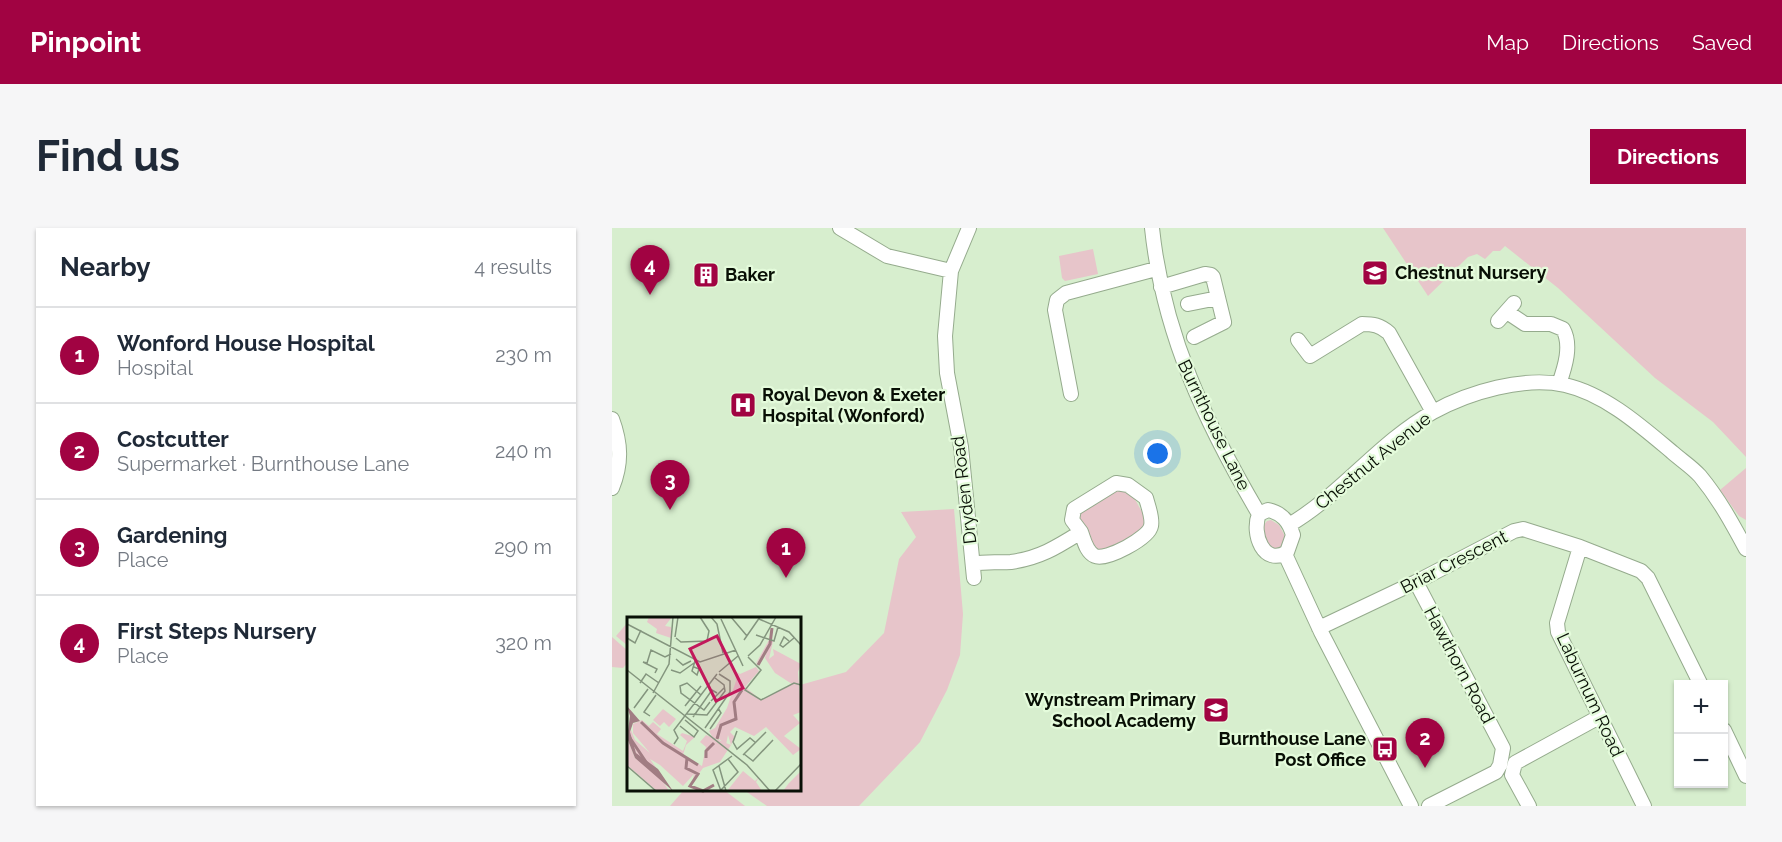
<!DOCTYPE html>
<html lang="en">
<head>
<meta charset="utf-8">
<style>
  body { margin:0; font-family:Raleway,sans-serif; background:#f6f6f7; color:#1f2937 }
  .controls { position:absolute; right:18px; bottom:18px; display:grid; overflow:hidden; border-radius:0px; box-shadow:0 2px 4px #0004 }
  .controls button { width:54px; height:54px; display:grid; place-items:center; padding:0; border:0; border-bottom:2px solid #e0e1e3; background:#fff; color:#1f2937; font:30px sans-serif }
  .you { position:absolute; left:546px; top:226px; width:21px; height:21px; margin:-15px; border:4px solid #fff; border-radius:50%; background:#1a73e8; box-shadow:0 0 0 9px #1a73e833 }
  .badge { display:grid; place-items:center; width:39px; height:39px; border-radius:50%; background:#a10342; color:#fff; font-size:20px; font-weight:700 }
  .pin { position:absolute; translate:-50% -50px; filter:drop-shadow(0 2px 3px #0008) }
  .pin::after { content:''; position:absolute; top:32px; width:21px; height:18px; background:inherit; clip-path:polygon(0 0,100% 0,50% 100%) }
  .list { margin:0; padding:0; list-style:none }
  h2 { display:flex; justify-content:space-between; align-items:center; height:78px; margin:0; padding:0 24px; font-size:26px }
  h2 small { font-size:20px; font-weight:400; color:#747a83 }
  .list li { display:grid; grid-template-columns:39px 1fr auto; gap:18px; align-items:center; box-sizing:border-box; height:96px; padding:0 24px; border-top:2px solid #e0e1e3 }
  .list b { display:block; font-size:22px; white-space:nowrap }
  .list p { margin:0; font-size:20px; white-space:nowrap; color:#747a83 }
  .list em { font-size:20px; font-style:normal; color:#747a83 }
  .map { position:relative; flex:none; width:1134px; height:578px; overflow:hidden; border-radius:0px }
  header { display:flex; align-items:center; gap:36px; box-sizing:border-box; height:84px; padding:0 30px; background:#a10342; color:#fff }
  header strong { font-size:28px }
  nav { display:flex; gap:33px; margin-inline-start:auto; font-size:21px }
  .intro { display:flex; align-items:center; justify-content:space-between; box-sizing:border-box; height:144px; padding:0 36px }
  h1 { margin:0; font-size:42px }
  .button { padding:15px 27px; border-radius:0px; background:#a10342; color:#fff; font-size:21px; font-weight:700 }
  main { display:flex; gap:36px; padding:0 36px }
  aside { flex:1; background:#fff; border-radius:0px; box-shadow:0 2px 4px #0004 }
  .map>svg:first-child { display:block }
  .green { fill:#e7c5ca }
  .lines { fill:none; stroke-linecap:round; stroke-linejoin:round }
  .street-casing { stroke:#95ab8d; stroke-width:16 }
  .street { stroke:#fff; stroke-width:14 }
  .labels { text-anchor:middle; stroke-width:4.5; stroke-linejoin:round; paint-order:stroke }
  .poi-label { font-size:18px; font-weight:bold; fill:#080f05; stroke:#e4fbdb; text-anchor:start }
  .street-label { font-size:18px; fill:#080f05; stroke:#e4fbdb }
  .inset-river { fill:none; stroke:#a17d83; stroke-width:3 }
  .inset-road { fill:none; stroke:#84957e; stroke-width:1.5 }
  .view { fill:#c2185b; fill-opacity:0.15; stroke:#c2185b; stroke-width:3 }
  .inset-edge { fill:none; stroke:#080f05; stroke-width:3 }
</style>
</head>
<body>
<header>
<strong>Pinpoint</strong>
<nav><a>Map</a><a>Directions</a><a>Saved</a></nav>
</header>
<div class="intro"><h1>Find us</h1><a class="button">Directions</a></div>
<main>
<aside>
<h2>Nearby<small>4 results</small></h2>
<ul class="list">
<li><span class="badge">1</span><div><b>Wonford House Hospital</b><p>Hospital</p></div><em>230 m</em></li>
<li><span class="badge">2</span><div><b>Costcutter</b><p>Supermarket · Burnthouse Lane</p></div><em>240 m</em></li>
<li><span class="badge">3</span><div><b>Gardening</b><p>Place</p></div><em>290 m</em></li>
<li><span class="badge">4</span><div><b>First Steps Nursery</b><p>Place</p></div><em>320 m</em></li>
</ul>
</aside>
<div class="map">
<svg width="1134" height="578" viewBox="0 0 1134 578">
  <rect width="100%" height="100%" fill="#d7eece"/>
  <path class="green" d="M771,0H1134V229L1101,194L1043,150L946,60L893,18L888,23H881L873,31L865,26L856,29L816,68Z
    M481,21L486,46L453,53L450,50L447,28Z
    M1134,240V292L1127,288L1108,262Z
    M507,260C522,266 521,268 529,282C545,308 506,318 487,323L480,319L465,297V282Z
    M342,281L351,386L348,427L335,462L308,514L247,578H155L132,562H188V457L234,444L272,405L287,331L304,309L289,284Z
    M659,292L667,297L674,310L670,320C654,325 653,310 651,298L655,293Z
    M16,394V418L4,408Z
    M0,409L16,423V434L11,440L0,439Z
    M72,562H112L133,578H58Z"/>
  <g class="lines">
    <defs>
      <path id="street" d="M228,0L275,28L339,43
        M357,0L339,43L333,108L335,145L349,219L362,350
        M540,0C551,106 594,196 647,286
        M549,59L593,46L599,47L601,49L612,94L582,109
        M576,76L606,70
        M895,84L913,96H939L951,101C960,117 953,139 947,156
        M886,93L902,75
        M686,112L698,128L750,96C761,96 768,97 777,105L821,184
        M459,166L443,82L445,72L454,65L544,41
        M0,191C9,215 10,236 0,260
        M656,282C670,285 677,293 681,307L675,324C652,339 639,306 647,286Z
        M677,297C730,266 767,214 821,184C857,164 912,148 953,157C993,166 1029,198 1060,224C1069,232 1080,239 1088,248C1107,271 1120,295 1134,321
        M968,319L945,395L946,404L1032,578
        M673,326L709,404L799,578
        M361,336C374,333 386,335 399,334C428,330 445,319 469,304L460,292L462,281L504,255L516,257L534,270C536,278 541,290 539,298C537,310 494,333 483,328C474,324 472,312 469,304
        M804,354L891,520L888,537L884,544L817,578
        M707,400L804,354L902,303L911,301L968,319L1029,343L1036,350L1089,457
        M1112,502L1134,548
        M917,578L900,547L903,535L987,489"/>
    </defs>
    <use href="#street" class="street-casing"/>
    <use href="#street" class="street"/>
  </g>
  <defs>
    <symbol id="school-square" viewBox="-11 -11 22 22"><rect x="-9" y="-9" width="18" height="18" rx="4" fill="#a10342" stroke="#e4fbdb"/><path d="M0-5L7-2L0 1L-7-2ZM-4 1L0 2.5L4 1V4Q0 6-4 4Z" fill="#fff"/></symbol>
    <symbol id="building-square" viewBox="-11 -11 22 22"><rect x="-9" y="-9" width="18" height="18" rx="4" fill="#a10342" stroke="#e4fbdb"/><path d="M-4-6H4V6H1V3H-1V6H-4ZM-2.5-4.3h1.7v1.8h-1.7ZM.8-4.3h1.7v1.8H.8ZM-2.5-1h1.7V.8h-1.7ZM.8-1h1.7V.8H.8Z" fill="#fff"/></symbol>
    <symbol id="hospital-square" viewBox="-11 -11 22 22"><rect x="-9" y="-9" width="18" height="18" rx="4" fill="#a10342" stroke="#e4fbdb"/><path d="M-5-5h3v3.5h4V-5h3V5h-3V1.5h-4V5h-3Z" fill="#fff"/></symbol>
    <symbol id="bus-square" viewBox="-11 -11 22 22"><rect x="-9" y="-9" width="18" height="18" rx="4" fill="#a10342" stroke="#e4fbdb"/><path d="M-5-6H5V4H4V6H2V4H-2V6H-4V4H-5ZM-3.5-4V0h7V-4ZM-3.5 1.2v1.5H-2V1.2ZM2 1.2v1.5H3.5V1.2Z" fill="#fff"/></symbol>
  </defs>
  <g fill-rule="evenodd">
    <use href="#school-square" x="748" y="30" width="30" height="30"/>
    <use href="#building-square" x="79" y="32" width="30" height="30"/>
    <use href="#hospital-square" x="116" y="162" width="30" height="30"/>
    <use href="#school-square" x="589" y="467" width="30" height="30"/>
    <use href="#bus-square" x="758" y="506" width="30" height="30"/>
  </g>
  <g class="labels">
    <g class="poi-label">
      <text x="783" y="51">Chestnut Nursery</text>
      <text x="113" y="53">Baker</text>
      <text x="150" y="173">Royal Devon &amp; Exeter<tspan x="150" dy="21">Hospital (Wonford)</tspan></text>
      <text x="584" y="478" text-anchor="end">Wynstream Primary<tspan x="584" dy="21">School Academy</tspan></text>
      <text x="754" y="517" text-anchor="end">Burnthouse Lane<tspan x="754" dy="21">Post Office</tspan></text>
    </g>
    <g class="street-label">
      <text transform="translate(602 197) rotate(64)" y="6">Burnthouse Lane</text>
      <text transform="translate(761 233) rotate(-39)" y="6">Chestnut Avenue</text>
      <text transform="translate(352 262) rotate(-97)" y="6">Dryden Road</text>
      <text transform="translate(842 334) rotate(-27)" y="6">Briar Crescent</text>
      <text transform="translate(847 437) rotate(62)" y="6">Hawthorn Road</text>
      <text transform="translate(978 467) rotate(65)" y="6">Laburnum Road</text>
    </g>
  </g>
  <g transform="translate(15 389)">
    <rect width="174" height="174" fill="#d7eece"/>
    <path d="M22,0H45L38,9L44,10V21L29,16L30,12L20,5ZM142,23L146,24L142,42L147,38L146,32L174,47L171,55L174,95L166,98L173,106L157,119L174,132L166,138L139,110L127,119L108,110L103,115L108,120L104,128L101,118L99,128L90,120L87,123L82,114L88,111L100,91L109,64L108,54L113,57L129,50L132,54L118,70L134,83L165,67L148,56L138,41L140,34L128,48ZM36,92L49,102L42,110L37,105L33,109L26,103ZM15,103L22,109L26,105L34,112L30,117L56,134L60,124L53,118L55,116L68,120L59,128L56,138L75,149L79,130L73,125L79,118L104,128L93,145L76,151L65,166L67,157L56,169L33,148L23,142L30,152L11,141L2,117L4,113L8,123L23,136L6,116V107ZM0,121L8,141L31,157L42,174H30L0,148ZM116,154L128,164L132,160L129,165L135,174H100ZM174,154V174H156L162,166Z" fill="#e7c5ca"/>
    <path d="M0,89L13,104L6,106L3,115L9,136L31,152L46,174L8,141L0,121L3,99Z" fill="#a17d83"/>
    <path class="inset-river" d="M131,48L143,27L145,11M14,105L36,126L71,148M3,121L21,148M90,122L94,108L109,102L107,85L115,73M60,141L59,151L71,157L63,169L76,174L87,168M79,141V134L87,126"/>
    <path class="inset-road" d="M84,0L90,7L96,36M104,0L120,19M94,2L116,49M132,2L162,15L174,28M0,7L73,45L109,33M129,18L147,24L151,10M48,20L51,0M0,21L8,26L14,13M49,21L54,25L80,24L82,14L73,0M117,23L133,0M162,24L157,20L153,28L156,30L167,21M121,39L133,28L149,0M121,40L134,53L118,73L134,83L167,66L174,68M49,42L56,48L64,44M67,50L72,52L70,58L65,54L68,44M0,53L120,148L143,174M44,53L53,56L67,46M92,55L111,39M28,56L30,52L16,45L20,46L24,33L38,40L44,37M13,66L19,57L32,66M26,76L42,47L46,0M74,78L60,66L53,69L54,76L77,93L83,85M84,84L97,71M58,89L74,69M7,91L21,72M60,97L80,98L98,74L97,68L88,61M23,99L17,95L29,78M66,100L85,73L90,76M53,109L67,120L71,114L58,103M78,111L103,75V64L92,57M83,112L94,96L91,91M110,114L106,125L110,132L123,121L129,126M47,127L51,121L47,113L90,57M117,137L126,144L146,123M116,138L139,115M0,149L29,174M92,149L99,174M94,173L111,155L101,142M94,174L86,153L105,139M148,174L174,147"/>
    <path class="view" d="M90,19L116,71L89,84L63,32Z"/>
    <rect width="174" height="174" class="inset-edge"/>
  </g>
</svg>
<div class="controls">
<button>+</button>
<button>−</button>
</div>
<div class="you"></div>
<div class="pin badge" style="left:174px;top:350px">1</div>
<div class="pin badge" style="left:813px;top:540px">2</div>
<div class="pin badge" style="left:58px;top:282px">3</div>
<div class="pin badge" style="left:38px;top:67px">4</div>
</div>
</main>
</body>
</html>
